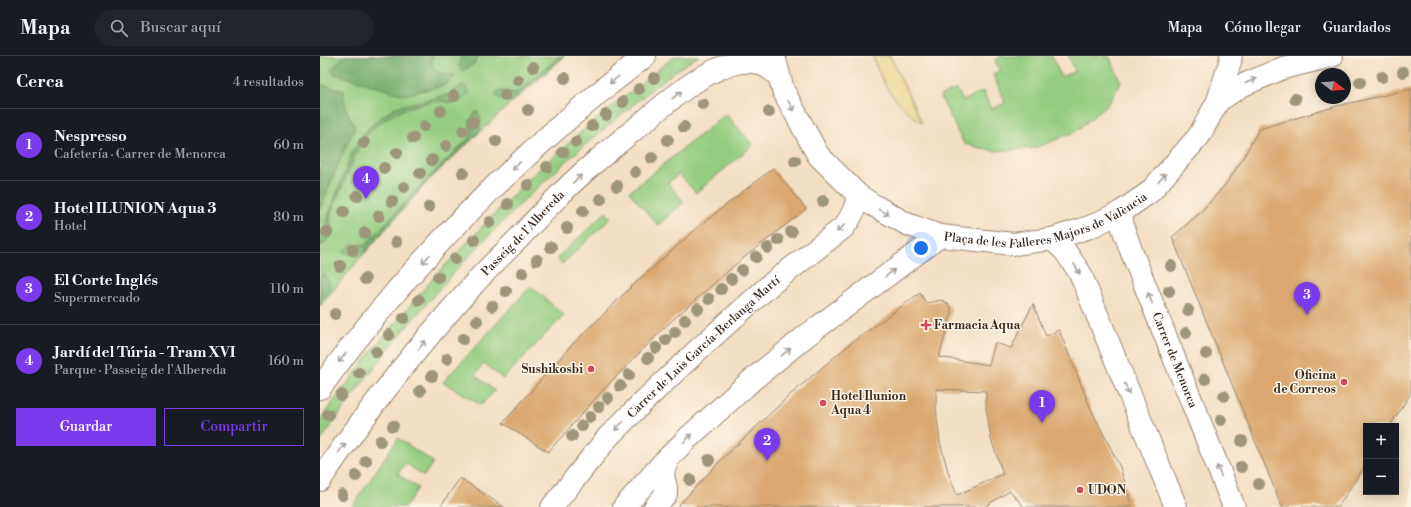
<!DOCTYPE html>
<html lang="es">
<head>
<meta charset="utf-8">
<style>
  body { margin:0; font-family:"Libre Bodoni",serif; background:#20242c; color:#f1f3f6 }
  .controls { position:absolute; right:12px; bottom:12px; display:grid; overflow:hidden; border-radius:0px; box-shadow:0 2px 10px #0003 }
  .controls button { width:36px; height:36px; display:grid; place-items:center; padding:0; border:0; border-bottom:1px solid #363941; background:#171b24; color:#f1f3f6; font:20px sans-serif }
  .compass { position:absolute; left:995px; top:12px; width:36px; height:36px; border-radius:50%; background:#171b24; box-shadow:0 2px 10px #0003; rotate:107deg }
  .you { position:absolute; left:601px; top:192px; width:14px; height:14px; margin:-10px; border:3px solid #fff; border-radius:50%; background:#1a73e8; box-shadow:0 0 0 6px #1a73e833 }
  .badge { display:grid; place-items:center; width:26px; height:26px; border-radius:50%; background:#7c3aed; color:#fff; font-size:13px; font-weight:700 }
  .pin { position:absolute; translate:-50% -33px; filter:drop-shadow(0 1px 2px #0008) }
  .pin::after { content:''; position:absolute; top:21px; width:14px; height:12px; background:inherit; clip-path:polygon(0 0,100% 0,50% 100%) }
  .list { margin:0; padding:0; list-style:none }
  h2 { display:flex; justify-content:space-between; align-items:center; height:52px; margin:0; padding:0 16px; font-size:17px }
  h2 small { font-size:13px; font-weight:400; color:#9ea1a6 }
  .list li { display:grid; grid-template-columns:26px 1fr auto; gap:12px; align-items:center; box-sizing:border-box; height:72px; padding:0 16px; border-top:1px solid #363941 }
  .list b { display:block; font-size:15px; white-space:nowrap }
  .list p { margin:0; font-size:13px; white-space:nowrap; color:#9ea1a6 }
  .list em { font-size:13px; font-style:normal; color:#9ea1a6 }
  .actions { display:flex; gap:8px; padding:12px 16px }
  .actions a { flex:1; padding:9px 0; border:1px solid #7c3aed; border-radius:0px; text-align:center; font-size:14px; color:#7c3aed }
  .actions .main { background:#7c3aed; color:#fff }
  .icon { flex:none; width:22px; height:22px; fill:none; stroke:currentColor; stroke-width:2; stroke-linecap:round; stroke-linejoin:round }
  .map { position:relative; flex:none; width:1091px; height:451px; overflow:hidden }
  header { display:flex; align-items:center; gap:24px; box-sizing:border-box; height:56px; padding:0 20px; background:#171b24; border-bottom:1px solid #363941 }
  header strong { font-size:19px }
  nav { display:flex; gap:22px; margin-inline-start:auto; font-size:14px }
  .search { width:280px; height:36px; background:#20242c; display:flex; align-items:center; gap:10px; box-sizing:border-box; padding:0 14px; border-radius:22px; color:#9ea1a6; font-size:15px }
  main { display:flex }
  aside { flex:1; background:#171b24 }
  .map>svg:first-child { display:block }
  .green { fill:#94cd81; stroke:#687c50 }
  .forest { fill:#77b06f; stroke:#596d46 }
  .sand { fill:#eeda9e; stroke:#94825e }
  .building { fill:#daa770; fill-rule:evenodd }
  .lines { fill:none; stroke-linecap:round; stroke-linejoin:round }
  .minor-casing { stroke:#978470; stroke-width:24 }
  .major-casing { stroke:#978470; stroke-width:24 }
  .minor { stroke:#fff; stroke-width:22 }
  .major { stroke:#fff; stroke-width:22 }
  .tree { fill:#9d9679 }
  .oneway { stroke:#a79f9a }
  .poi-dot { fill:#d1495b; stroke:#fcf5e5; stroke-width:1.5 }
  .labels { text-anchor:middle; stroke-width:3; stroke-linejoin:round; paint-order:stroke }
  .street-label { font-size:12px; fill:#3b2a1e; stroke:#fcf5e5 }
  .poi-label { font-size:12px; font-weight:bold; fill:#3b2a1e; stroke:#fcf5e5; text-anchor:start }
</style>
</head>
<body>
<header>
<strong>Mapa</strong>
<div class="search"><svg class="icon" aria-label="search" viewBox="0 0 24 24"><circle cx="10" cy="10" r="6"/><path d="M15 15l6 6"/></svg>Buscar aquí</div>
<nav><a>Mapa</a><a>Cómo llegar</a><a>Guardados</a></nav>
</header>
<main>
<aside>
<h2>Cerca<small>4 resultados</small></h2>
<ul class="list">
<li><span class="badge">1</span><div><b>Nespresso</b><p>Cafetería · Carrer de Menorca</p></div><em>60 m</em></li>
<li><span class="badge">2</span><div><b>Hotel ILUNION Aqua 3</b><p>Hotel</p></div><em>80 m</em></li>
<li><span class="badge">3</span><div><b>El Corte Inglés</b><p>Supermercado</p></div><em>110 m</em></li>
<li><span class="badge">4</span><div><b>Jardí del Túria - Tram XVI</b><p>Parque · Passeig de l'Albereda</p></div><em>160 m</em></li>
</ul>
<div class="actions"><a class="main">Guardar</a><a>Compartir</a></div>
</aside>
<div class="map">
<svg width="1091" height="451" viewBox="0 0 1091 451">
  <rect width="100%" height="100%" fill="#fcf5e5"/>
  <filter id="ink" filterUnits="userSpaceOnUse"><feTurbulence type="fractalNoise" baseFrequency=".025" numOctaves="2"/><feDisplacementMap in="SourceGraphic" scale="8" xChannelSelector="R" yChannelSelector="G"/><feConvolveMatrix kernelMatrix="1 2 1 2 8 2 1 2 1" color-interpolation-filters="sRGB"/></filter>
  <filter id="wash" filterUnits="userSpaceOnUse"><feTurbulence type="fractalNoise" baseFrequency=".012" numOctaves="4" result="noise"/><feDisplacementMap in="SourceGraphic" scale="16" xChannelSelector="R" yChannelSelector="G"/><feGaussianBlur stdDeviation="0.9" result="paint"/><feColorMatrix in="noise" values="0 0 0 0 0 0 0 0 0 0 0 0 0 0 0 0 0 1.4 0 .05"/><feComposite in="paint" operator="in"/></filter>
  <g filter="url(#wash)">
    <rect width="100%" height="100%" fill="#f3dfc3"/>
    <path class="green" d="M0,0H245L193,45L108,125L74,162L0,250Z
      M355,0H379C349,17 322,42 295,64C182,156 82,266 0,386V363L56,290L114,221L206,125L269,69Z
      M680,0H732L741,21L755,15L748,0H789L801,26L789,47L755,76L715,92L675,95L644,88L620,40L637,33L643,45L663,35L671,53L685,47L673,18L680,15L675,4L680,1Z
      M406,58L433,89L376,137L359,118L348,127L364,146L338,169L309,136Z
      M286,156L291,162L242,208L237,202Z
      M211,230L244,259L183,323L164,307L155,319L175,335L161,349L123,326Z
      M78,382L113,406L104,420L85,407L78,418L98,432L85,451H32Z"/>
    <path class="forest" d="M24,0H113C108,15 121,20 133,18L135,21L125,29L84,39L12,17L11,14Z
      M140,0H159L154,8L142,15L139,10L141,3Z
      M240,0H245L193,45C186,44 179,45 175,38L178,35H186L193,37L197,36Z
      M0,28L24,35C22,48 30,61 35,72L26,89L0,153Z
      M143,28L150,36C147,39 143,44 139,46C132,49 124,44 117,45C88,49 55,62 40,89C35,99 32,110 27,120C23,129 10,155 10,163C11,167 13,171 14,175L2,190L0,186L7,163L34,92L44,77L58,63L76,51L131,38Z
      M157,55L160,61V75L108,125L43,199L36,200L23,196L31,188L46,189L101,129L152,79L150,64Z
      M4,217C14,232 10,237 0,250V243L2,241L0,237V221Z"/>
    <path class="sand" d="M553,0H570L602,67C578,50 561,29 553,0Z"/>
    <g id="blocks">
      <path class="building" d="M1091,33V337L1070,370H1046V408L1018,451H962L852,181L880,157L906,128L922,104L939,73L1017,50Z
        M453,112L486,153L416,208L348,268L284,333L228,396L183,367L248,293L311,231L383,167Z
        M600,237L606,247L622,244L627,247L631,252V259L619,301L669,309L675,287L691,292L713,248L726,280L739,274L771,353L800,411L812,451H704L690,435L664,451H357L403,402L471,338L531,287ZM616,333L666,335V351L671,383L683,418L637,439L629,419L620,386L616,353Z
        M140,422L184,451H120Z"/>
    </g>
  </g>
  <g filter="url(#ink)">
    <use href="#blocks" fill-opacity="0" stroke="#978470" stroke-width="1"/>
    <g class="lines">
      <defs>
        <g id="minor">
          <path d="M898,45L921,30L963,12L1012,0"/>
          <path d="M0,332C91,206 202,95 325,0"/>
          <path id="s1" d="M0,424C46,356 98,290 153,229C167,213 183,198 198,183C222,157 246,131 273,108C288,95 304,82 320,69C347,46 395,2 433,6C443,7 450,12 458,19"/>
          <path id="s2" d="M232,451L288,381L325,344L380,292L450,229L524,171C532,161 536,152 538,139"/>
          <path d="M304,451L342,408L368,382L432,324L486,280L620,180"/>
          <path d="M335,451L346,438V432L343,420L344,413L349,401"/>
        </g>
        <g id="major">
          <path id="s3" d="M454,0L463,34L498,99L538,139L553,149L587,168L620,180L693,188L732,183L770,171L801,156L830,136L879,80L898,45L910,6L911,0"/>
          <path id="s4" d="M801,156L803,172L812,197L914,451"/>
          <path d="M732,183L745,195L760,217L856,451"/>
        </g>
      </defs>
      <use href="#minor" class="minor-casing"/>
      <use href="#major" class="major-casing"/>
      <use href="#minor" class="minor"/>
      <use href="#major" class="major"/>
    </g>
    <g class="tree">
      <circle cx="213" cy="11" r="6"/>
      <circle cx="1083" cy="16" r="6"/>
      <circle cx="1062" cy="21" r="6"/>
      <circle cx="245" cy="22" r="6"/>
      <circle cx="334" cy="22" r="6"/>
      <circle cx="198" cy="24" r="6"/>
      <circle cx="1040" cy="26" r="6"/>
      <circle cx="319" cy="33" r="6"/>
      <circle cx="185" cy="39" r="6"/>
      <circle cx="134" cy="40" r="6"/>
      <circle cx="975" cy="43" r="6"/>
      <circle cx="303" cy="46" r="6"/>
      <circle cx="383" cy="48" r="6"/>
      <circle cx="208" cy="54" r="6"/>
      <circle cx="121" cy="55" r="6"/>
      <circle cx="449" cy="56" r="6"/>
      <circle cx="286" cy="59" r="6"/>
      <circle cx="153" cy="66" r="6"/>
      <circle cx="104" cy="70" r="6"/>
      <circle cx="272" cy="70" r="6"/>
      <circle cx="364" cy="71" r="6"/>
      <circle cx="143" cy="75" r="6"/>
      <circle cx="93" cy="82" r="6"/>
      <circle cx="348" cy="84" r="6"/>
      <circle cx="176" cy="85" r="6"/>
      <circle cx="256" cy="86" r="6"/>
      <circle cx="44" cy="87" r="6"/>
      <circle cx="126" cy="90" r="6"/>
      <circle cx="243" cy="96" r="6"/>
      <circle cx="77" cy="97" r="6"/>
      <circle cx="332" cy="102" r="6"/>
      <circle cx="112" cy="104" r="6"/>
      <circle cx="475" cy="105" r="6"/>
      <circle cx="227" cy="111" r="6"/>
      <circle cx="64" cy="112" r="6"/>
      <circle cx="315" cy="116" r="6"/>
      <circle cx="100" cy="117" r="6"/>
      <circle cx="143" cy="117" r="6"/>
      <circle cx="51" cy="124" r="6"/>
      <circle cx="208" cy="129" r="6"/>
      <circle cx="297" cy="130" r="6"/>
      <circle cx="84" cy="131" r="6"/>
      <circle cx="37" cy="140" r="6"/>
      <circle cx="281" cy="143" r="6"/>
      <circle cx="72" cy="145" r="6"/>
      <circle cx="503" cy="145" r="6"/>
      <circle cx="188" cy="148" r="6"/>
      <circle cx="109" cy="151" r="6"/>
      <circle cx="263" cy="155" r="6"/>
      <circle cx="24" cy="156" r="6"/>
      <circle cx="59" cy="160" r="6"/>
      <circle cx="170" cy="166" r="6"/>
      <circle cx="247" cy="172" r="6"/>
      <circle cx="7" cy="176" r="6"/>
      <circle cx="471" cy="176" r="6"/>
      <circle cx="45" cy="177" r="6"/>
      <circle cx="154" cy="184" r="6"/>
      <circle cx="458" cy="184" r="6"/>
      <circle cx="76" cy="186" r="6"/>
      <circle cx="231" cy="191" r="6"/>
      <circle cx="448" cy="192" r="6"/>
      <circle cx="33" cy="194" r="6"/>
      <circle cx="436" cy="201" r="6"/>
      <circle cx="135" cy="203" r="6"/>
      <circle cx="217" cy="204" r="6"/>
      <circle cx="20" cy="210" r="6"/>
      <circle cx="851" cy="210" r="6"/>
      <circle cx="422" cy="214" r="6"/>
      <circle cx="202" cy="217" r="6"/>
      <circle cx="118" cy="221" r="6"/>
      <circle cx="45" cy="223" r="6"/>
      <circle cx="411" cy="223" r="6"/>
      <circle cx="401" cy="233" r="6"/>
      <circle cx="186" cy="235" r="6"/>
      <circle cx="849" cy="235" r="6"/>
      <circle cx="389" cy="243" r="6"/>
      <circle cx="99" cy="244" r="6"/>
      <circle cx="172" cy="250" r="6"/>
      <circle cx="378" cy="253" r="6"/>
      <circle cx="868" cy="254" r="6"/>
      <circle cx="15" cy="258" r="6"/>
      <circle cx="84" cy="262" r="6"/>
      <circle cx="365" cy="264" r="6"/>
      <circle cx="157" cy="265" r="6"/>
      <circle cx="355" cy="276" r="6"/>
      <circle cx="866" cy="277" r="6"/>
      <circle cx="69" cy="279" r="6"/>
      <circle cx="143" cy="283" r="6"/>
      <circle cx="346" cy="284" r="6"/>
      <circle cx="336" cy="292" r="6"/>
      <circle cx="56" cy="296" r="6"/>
      <circle cx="886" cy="298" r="6"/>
      <circle cx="328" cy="302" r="6"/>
      <circle cx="127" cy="303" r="6"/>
      <circle cx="39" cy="317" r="6"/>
      <circle cx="309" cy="319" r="6"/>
      <circle cx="112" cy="320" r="6"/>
      <circle cx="885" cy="323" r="6"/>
      <circle cx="300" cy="330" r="6"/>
      <circle cx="100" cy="335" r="6"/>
      <circle cx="21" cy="339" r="6"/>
      <circle cx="904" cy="340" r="6"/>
      <circle cx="288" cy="342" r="6"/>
      <circle cx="279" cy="351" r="6"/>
      <circle cx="8" cy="359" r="6"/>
      <circle cx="270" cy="361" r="6"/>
      <circle cx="901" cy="364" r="6"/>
      <circle cx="73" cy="370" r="6"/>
      <circle cx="262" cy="370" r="6"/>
      <circle cx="252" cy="380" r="6"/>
      <circle cx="60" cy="385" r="6"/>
      <circle cx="922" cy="385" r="6"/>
      <circle cx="389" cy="404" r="6"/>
      <circle cx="46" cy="405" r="6"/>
      <circle cx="921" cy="411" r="6"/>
      <circle cx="36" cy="420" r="6"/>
      <circle cx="370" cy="424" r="6"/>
      <circle cx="939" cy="428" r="6"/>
      <circle cx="22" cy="439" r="6"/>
    </g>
    <defs><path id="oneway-shaft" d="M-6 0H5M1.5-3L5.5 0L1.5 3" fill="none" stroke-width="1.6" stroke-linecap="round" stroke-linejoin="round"/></defs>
    <g class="oneway">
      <use href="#oneway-shaft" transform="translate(294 24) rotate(142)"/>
      <use href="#oneway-shaft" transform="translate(931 25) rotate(-23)"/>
      <use href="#oneway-shaft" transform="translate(357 39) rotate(-38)"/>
      <use href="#oneway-shaft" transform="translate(471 50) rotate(61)"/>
      <use href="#oneway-shaft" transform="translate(196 110) rotate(137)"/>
      <use href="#oneway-shaft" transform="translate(842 122) rotate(-48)"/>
      <use href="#oneway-shaft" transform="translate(257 123) rotate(-43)"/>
      <use href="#oneway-shaft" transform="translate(564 156) rotate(29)"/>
      <use href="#oneway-shaft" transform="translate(521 172) rotate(138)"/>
      <use href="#oneway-shaft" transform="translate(106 203) rotate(132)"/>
      <use href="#oneway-shaft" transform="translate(757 213) rotate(61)"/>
      <use href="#oneway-shaft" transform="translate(570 217) rotate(-39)"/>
      <use href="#oneway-shaft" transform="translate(830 242) rotate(-112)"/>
      <use href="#oneway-shaft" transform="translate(102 289) rotate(-51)"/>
      <use href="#oneway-shaft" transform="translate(466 296) rotate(-40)"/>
      <use href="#oneway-shaft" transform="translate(22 302) rotate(128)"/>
      <use href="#oneway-shaft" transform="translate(807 333) rotate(68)"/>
      <use href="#oneway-shaft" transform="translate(299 370) rotate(135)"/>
      <use href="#oneway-shaft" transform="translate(368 382) rotate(-43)"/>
      <use href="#oneway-shaft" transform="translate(22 392) rotate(-53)"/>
      <use href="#oneway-shaft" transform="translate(899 415) rotate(-112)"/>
    </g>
  </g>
  <g class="poi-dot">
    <path d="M604 263h4v4h4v4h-4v4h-4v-4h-4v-4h4z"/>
    <circle cx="271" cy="313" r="4"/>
    <circle cx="1024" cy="326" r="4"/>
    <circle cx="503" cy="347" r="4"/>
    <circle cx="760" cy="434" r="4"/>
  </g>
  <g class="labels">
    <g class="street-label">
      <text dy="4" stroke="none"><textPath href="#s3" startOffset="368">Plaça de les Falleres Majors de València</textPath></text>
      <text dy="4" stroke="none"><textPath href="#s1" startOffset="320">Passeig de l'Albereda</textPath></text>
      <text dy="4" stroke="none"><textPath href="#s2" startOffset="221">Carrer de Luis García-Berlanga Martí</textPath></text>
      <text dy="4" stroke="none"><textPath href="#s4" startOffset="158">Carrer de Menorca</textPath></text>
    </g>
    <g class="poi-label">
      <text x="614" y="273">Farmacia Aqua</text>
      <text x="263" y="317" text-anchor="end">Sushikosbi</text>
      <text x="1016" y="323" text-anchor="end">Oficina<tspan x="1016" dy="14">de Correos</tspan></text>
      <text x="511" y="344">Hotel Ilunion<tspan x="511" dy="14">Aqua 4</tspan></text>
      <text x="768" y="438">UDON</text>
    </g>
  </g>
</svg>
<div class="controls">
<button>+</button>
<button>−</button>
</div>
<svg class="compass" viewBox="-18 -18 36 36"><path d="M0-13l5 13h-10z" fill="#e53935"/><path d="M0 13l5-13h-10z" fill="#9ea1a6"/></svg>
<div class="you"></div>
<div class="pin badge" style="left:722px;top:367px">1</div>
<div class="pin badge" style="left:447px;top:405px">2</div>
<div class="pin badge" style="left:987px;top:259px">3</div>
<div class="pin badge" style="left:46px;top:143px">4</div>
</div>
</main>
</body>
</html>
